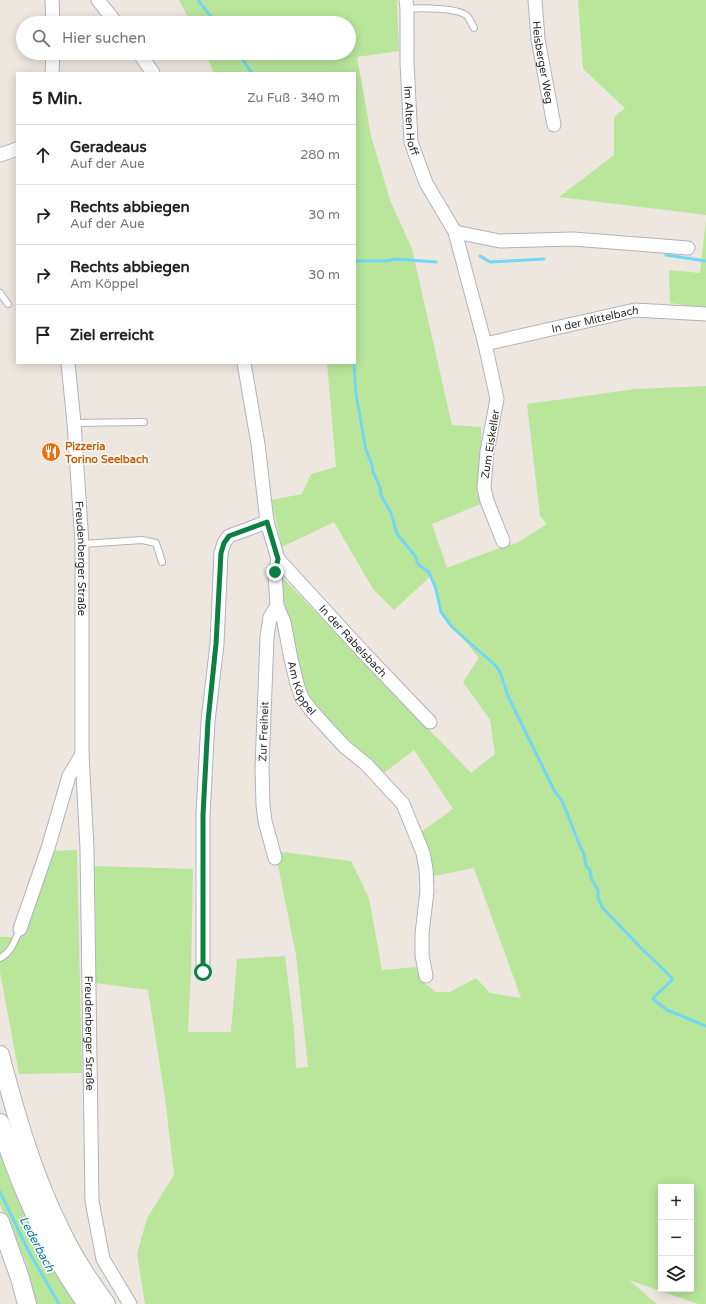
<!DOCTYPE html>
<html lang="de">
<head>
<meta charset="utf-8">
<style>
  body { margin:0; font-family:"Varela Round",sans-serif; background:#f2f2f2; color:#222 }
  .controls { position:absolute; right:12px; bottom:12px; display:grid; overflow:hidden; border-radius:0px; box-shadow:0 2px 10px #0003 }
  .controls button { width:36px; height:36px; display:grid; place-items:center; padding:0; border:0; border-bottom:1px solid #e0e0e0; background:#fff; color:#222; font:20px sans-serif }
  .stop { position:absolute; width:12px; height:12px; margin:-9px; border:3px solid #0b8043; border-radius:50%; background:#fff }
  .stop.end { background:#0b8043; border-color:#fff; box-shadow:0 1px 4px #0008 }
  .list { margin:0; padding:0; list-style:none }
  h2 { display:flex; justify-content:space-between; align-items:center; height:52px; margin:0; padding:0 16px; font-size:17px }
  h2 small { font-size:13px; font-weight:400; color:#767676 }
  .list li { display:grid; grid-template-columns:26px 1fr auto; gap:12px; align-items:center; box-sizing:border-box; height:60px; padding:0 16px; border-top:1px solid #e0e0e0 }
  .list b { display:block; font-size:15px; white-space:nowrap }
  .list p { margin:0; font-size:13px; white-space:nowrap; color:#767676 }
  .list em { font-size:13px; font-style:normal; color:#767676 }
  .icon { flex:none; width:22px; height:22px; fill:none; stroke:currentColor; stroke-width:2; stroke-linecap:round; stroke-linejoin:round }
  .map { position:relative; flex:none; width:706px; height:1304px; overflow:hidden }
  .search { position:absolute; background:#fff; box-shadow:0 2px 10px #0003; left:16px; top:16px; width:340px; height:44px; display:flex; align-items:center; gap:10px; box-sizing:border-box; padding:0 14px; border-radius:22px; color:#767676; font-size:15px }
  .panel { position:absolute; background:#fff; box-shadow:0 2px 10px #0003; left:16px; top:72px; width:340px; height:292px; border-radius:0px }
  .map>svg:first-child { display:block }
  .green { fill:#b9e69b; fill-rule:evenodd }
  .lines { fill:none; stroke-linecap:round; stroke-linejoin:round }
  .stream { stroke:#71d7f2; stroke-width:3 }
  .lane-casing { stroke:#afb3bd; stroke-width:8 }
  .street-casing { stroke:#afb3bd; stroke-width:15 }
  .secondary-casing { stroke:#afb3bd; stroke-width:20 }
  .lane { stroke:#fff; stroke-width:6 }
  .street { stroke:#fff; stroke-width:13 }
  .secondary { stroke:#fff; stroke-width:18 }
  .route { stroke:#0b8043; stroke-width:5 }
  .labels { text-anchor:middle; stroke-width:3; stroke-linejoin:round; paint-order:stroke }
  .street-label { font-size:11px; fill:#2d2d2d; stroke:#fff }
  .food-label { font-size:11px; font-weight:bold; fill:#c56008; stroke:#fff; text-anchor:start }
  .water-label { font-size:12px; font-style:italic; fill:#0b78a3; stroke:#fff }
</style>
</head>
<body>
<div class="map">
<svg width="706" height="1304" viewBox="0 0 706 1304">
  <rect width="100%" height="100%" fill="#eee7df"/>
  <path class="green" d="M179,0H397L399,51L357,57L371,136L390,200L412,249L452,425L481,427L483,503L432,524L447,568L499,548L517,543L547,524L540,516L527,404L636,389L706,386V1304H698L629,1280L657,1304H145L137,1254L147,1218L174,1175L165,1098L148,990L96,983L95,866L193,869L191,972L188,1032H231L237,959L285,956L294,1029L296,1068L308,1067L296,955L275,851L351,861L369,898L382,970L417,967L420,980L436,992H450L476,978L490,993L521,998L474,868L434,876L421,832L453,809L414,750L381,775L305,699L287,619L280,575L471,773L495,754L490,720L463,682L479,658L440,611L432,575L394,610L373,589L334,522L282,547L271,500L302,494L311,474L336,467L327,363H355V73H214L205,53H349V23H191ZM661,1187H691V1289H661Z
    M578,0H706V215L559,197L614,155V117L625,108L583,69Z
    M706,219V308L670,303L669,270L700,273Z
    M77,850L82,1073L19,1074L0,972V937H17L28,926L52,851Z
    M0,1153L9,1179L40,1247L76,1304H36L26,1263L0,1205Z"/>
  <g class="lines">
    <path class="stream" d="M198,0L216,23
      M238,53L252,73
      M666,255L706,261
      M480,256L490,262L544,259
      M355,261H385L396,259L436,262
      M354,363L356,394L366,450L372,465L373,472L380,487L381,495L391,513L397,534L416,557L417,562L419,565L429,572L436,589L441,612L452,627L496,666L500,672L508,696L554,790L562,801L567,813L580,846L584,854L586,866L590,870L591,878L598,890V898L602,907L640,947L672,978V980L653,998V999L667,1010L706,1026
      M0,1192L28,1250L59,1304"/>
    <defs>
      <path id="lane" d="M407,9C419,8 460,7 468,17C470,20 472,24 474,28
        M0,293L8,304
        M74,423L144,422
        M82,544L142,540L156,543L162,562
        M0,958C11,953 15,940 20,929"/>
      <g id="street">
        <path d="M52,0L53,23"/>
        <path d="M98,0L116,23"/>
        <path id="s1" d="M406,0L407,9V62L411,142L426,183L455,232L485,344L497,399L487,452L484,488L487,501L503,541"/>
        <path id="s2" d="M535,0L538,39L554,125"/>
        <path d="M139,53L153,73"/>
        <path d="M52,73L53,53"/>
        <path d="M0,155L17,149"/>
        <path d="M455,232L500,241L573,239L688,248"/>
        <path id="s3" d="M485,344L635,310L706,314"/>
        <path id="s4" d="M68,363L74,423L82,544V754L87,848L92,1201L103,1259L130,1304"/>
        <path id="s5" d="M244,363L258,444L267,522L278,559L275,573L277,606L284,622L291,659L297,684L302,698L311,710L330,731L345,747L366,764L403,804L423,853L426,869L427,891L422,934V955L426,976"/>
        <path id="s6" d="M278,559L363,652L430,722"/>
        <path id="s7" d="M275,858L265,821L263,805L262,768L267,637L270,617L277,606"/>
        <path d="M20,929L48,848L69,776L82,754"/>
        <path d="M203,972V815L208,721L217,644L221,553L224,543L229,536L267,522"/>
      </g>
      <path id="secondary" d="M0,1055C16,1115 33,1176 61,1231C73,1257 89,1281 106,1304
        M0,1123C20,1186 48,1250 87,1304
        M0,1222L20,1278L27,1304"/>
    </defs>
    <use href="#lane" class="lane-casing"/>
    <use href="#street" class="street-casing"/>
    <use href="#secondary" class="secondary-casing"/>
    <use href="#lane" class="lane"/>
    <use href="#street" class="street"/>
    <use href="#secondary" class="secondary"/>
  </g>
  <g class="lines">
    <path class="route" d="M203,972V815L208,721L216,644L221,553L224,543L229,536L267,522L278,559L275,572"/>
  </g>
  <defs>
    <symbol id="restaurant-disc" viewBox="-11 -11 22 22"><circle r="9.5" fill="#e8710a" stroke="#fff"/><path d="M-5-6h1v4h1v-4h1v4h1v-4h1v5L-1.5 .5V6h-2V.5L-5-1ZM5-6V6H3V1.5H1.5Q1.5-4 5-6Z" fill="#fff"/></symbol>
  </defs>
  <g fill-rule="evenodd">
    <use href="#restaurant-disc" x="40" y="441" width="22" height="22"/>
  </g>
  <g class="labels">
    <g class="street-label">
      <text dy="4" stroke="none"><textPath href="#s2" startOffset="63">Heisberger Weg</textPath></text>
      <text dy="4" stroke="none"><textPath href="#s1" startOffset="121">Im Alten Hoff</textPath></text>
      <text dy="4" stroke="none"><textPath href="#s3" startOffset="113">In der Mittelbach</textPath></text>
      <text transform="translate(490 444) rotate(-81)" y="4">Zum Eiskeller</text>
      <text dy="4" stroke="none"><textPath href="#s4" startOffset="196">Freudenberger Straße</textPath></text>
      <text dy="4" stroke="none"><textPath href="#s6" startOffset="111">In der Rabelsbach</textPath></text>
      <text dy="4" stroke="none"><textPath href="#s5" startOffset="333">Am Köppel</textPath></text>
      <text dy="4" stroke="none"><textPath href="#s7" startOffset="128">Zur Freiheit</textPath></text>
      <text dy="4" stroke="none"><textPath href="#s4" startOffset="671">Freudenberger Straße</textPath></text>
    </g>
    <g class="food-label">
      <text x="65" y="450">Pizzeria<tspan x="65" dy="13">Torino Seelbach</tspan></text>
    </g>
    <g class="water-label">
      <text transform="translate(37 1244) rotate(62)" y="4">Lederbach</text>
    </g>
  </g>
</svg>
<div class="controls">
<button>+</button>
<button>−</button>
<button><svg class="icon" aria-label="layers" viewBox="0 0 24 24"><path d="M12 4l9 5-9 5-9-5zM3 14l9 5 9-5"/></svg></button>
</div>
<div class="stop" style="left:203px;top:972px"></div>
<div class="stop end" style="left:275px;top:572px"></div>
<div class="search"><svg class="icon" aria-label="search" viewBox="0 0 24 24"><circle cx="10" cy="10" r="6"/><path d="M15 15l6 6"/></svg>Hier suchen</div>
<section class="panel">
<h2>5 Min.<small>Zu Fuß · 340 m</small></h2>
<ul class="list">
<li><svg class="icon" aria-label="ahead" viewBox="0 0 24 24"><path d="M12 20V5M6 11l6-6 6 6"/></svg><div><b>Geradeaus</b><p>Auf der Aue</p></div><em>280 m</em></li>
<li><svg class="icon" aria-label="right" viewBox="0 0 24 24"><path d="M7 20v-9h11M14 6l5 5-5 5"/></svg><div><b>Rechts abbiegen</b><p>Auf der Aue</p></div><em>30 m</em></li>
<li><svg class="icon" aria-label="right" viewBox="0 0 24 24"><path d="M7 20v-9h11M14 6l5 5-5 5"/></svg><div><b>Rechts abbiegen</b><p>Am Köppel</p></div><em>30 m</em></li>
<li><svg class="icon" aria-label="arrive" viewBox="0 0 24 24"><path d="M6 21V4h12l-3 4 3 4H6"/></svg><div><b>Ziel erreicht</b></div></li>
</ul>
</section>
</div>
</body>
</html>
